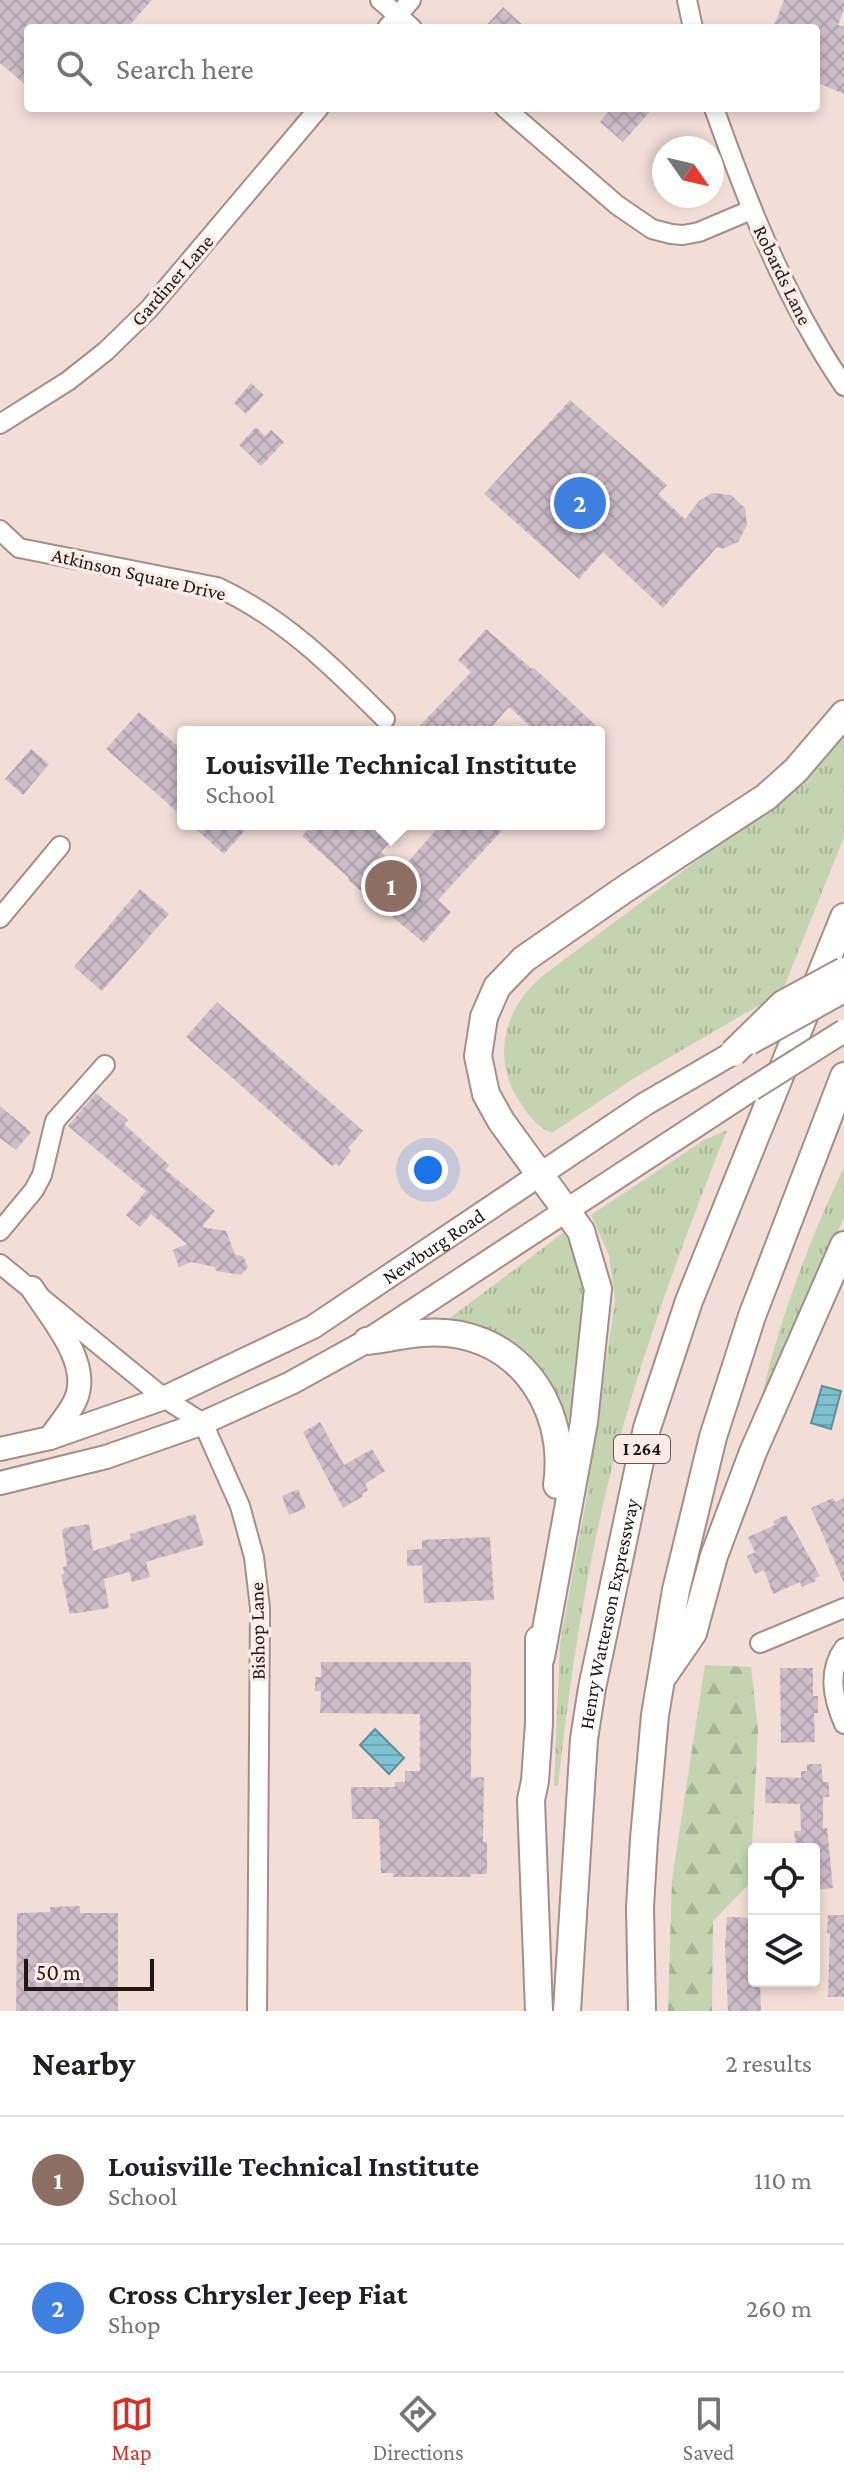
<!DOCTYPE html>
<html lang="en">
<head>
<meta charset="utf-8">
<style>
  body { margin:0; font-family:"Crimson Pro",serif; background:#f2f2f2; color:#202124 }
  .controls { position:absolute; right:24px; bottom:24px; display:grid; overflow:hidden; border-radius:8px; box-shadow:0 4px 12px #0003 }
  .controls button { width:72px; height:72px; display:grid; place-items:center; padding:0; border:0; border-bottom:2px solid #e0e0e0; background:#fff; color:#202124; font:40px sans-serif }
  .compass { position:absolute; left:652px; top:136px; width:72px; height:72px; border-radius:50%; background:#fff; box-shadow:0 4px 12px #0003; rotate:124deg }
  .scale { position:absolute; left:24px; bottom:20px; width:130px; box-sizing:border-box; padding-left:8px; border:4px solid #1f1815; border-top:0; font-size:22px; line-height:28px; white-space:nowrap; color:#1f1815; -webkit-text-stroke:6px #fcece6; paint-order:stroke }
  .you { position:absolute; left:428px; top:1170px; width:28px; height:28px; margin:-20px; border:6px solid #fff; border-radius:50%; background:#1a73e8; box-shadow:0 0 0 12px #1a73e833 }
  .badge { display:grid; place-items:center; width:52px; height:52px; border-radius:50%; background:#d93025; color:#fff; font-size:26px; font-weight:700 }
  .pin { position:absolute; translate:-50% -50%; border:4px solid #fff; box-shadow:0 2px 8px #0006 }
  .popup { position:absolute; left:177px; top:726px; width:428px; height:104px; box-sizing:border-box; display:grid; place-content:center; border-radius:8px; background:#fff; filter:drop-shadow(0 2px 6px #0005); font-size:26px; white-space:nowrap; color:#757577 }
  .popup b { font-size:30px; color:#202124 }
  .popup::after { content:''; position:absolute; left:50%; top:100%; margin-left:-16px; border:16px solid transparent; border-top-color:#fff }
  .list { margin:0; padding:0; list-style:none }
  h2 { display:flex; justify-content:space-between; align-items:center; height:104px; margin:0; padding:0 32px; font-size:34px }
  h2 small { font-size:26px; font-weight:400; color:#757577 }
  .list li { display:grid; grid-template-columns:52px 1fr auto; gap:24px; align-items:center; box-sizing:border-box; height:128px; padding:0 32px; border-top:2px solid #e0e0e0 }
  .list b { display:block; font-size:30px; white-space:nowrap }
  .list p { margin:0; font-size:26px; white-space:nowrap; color:#757577 }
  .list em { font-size:26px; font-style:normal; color:#757577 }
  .icon { flex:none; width:44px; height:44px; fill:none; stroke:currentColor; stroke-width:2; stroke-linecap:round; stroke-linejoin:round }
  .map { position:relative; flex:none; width:844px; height:2011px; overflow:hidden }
  .search { position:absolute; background:#fff; box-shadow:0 4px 12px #0003; left:24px; right:24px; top:24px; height:88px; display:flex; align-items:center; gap:20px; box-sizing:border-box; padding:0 28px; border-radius:8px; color:#757577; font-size:30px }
  .sheet { height:360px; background:#fff }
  nav { display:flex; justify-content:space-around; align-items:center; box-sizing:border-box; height:112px; border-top:2px solid #e0e0e0; background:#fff; font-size:22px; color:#757577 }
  nav a { display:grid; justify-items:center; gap:4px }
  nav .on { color:#d93025 }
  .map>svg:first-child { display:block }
  .grass { fill:url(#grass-tufts) }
  .forest { fill:url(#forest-firs) }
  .water { fill:url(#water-rules); stroke:#618e99; stroke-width:2 }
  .building { fill:url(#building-cross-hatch) }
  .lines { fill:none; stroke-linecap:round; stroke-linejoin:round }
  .minor-casing { stroke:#a28f89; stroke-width:22 }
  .major-casing { stroke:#a28f89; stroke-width:26 }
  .highway-casing { stroke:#a28f89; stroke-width:30 }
  .minor { stroke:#fff; stroke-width:18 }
  .major { stroke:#fff; stroke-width:22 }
  .highway { stroke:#fff; stroke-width:26 }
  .major-bridge-casing { stroke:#a28f89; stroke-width:26; stroke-linecap:butt }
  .highway-bridge-casing { stroke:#a28f89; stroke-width:30; stroke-linecap:butt }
  .major-bridge { stroke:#fff; stroke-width:22 }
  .highway-bridge { stroke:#fff; stroke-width:26 }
  .labels { text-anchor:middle; stroke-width:7; stroke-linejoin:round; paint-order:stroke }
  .shield { fill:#fcece6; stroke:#615854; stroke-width:2 }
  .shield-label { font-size:18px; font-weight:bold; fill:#1f1815 }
  .street-label { font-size:20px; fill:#1f1815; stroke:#fcece6 }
</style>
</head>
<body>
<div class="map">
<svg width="844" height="2011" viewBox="0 0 844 2011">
  <defs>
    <pattern id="grass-tufts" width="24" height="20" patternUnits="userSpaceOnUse" patternTransform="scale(2)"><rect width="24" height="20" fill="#c4d3b0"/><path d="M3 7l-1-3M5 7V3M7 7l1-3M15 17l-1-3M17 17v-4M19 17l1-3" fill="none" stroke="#a8b496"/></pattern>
    <pattern id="forest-firs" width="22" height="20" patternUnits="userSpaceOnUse" patternTransform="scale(2)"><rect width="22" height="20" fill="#c4d3b0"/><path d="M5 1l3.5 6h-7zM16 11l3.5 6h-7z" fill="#a8b496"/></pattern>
    <pattern id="water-rules" width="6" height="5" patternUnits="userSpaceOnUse" patternTransform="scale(2)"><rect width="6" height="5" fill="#7dc1d2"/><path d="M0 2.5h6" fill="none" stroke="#6ca5b3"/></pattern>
    <pattern id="building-cross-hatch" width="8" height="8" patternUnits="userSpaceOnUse" patternTransform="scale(2)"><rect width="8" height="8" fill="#ccbdc9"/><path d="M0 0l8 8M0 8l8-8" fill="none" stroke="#afa2ac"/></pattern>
  </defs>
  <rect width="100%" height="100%" fill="#f2ded7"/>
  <path class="grass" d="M844,729V837L782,992L639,1075L552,1133C538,1128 530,1117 522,1105C490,1061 503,1007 545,974L758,815Z
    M727,1130C684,1239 643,1349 613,1463C586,1569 570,1677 558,1785L554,1786L560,1644L586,1501L615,1300L609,1255L591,1215L704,1140Z
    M844,1167V1218L759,1408C777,1326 807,1245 844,1167Z
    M567,1230C603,1287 581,1359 571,1421L565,1419L446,1321Z"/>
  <path class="forest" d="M705,1665L751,1667L758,1731L750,1883L713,1921L712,2011H668L672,1880Z"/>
  <path class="water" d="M822,1386L841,1391L831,1429L811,1423Z
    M375,1729L404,1758L389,1774L360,1745Z"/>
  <path class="building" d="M0,0H152L127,28H28V87L0,63Z
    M784,0H844V9L838,25L844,27V94L816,82V28H773Z
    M503,7L526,28H484Z
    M612,108H653L623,142L600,122Z
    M251,383L264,395L246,414L234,403Z
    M570,400L667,485L658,494L685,519L699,501L712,493L731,495L745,508L747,525L738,542L722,549L717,547L663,608L603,552L579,579L484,494Z
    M256,427L265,436L271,430L284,442L261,466L239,445Z
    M486,629L532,669L534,668L603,732H522L529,725L509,707L487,732H414L471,672L458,660Z
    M139,712L183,751V817L106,749Z
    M31,749L49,764L23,795L5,779Z
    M190,824H251L224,854Z
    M313,824H406L381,852L401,870L441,824H508L438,900L451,912L424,943L348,880L349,878L302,836Z
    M140,889L169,914L102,991L74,967Z
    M217,1002L363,1131L348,1148L351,1151L339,1166L336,1163L332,1166L186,1037Z
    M96,1093L128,1120L124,1124L169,1165L166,1170L215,1211L202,1227L226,1231L235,1255L243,1256L248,1267L241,1275L216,1271L215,1267L191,1262L179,1267L173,1250L187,1244L151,1214L140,1227L126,1215L146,1191L68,1126Z
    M0,1106L31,1132L16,1150L0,1138Z
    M320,1422L344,1465L372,1449L385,1471L365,1484L368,1490L362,1494L363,1496L343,1508L303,1432Z
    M298,1489L306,1508L289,1515L282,1496Z
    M833,1498L835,1502L844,1498V1583L811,1508Z
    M195,1514L204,1545L146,1562L150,1577L132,1582L129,1572L104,1579L109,1608L70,1614L61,1574H64L63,1567L67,1566L62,1530L65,1528L89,1524L93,1551L131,1539L130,1534Z
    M786,1515L820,1576L815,1578L816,1581L802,1587L800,1582L773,1594L764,1570L755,1574L747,1556L755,1552L748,1537L775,1525L773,1521Z
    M490,1537L494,1600L424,1603L422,1565L407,1566V1550L422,1549V1540Z
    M321,1662H471V1778L484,1777L483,1842H487V1874H471V1877H393V1873H381L379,1819H352L351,1787H395V1782H405V1771H420V1714L320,1713L321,1691H315V1677H321Z
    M780,1668H813V1696H818V1713H814L815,1742L781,1743Z
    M807,1764H821L823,1782H829V1797H823V1828H827L833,1888L814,1890V1849H796L794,1831H801L800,1804L765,1803L766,1777L801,1778V1771H807Z
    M80,1906V1913H118V2011H16L17,1913L50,1912V1907Z
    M828,1915H844V1997H828L830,1933H827Z
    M727,1917L754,1918V1981H760L761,2011H728L725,1946Z"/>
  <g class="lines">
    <defs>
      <path id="minor" d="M380,0L412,28
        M687,0L693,28
        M387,28L411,0
        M505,108L617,205L652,229L671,234L683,235L699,232L751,210
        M714,108C748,204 786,301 844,386
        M0,424L68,381L106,351L149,309L319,108
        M0,530L19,548L217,587C283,617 334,668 385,719
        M0,918L60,846
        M0,1231L34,1190L42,1175L55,1121L105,1065
        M0,1264L164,1398L203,1423L240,1506L254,1557L260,1608L257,2011
        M760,1643L844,1608
        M844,1648C827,1672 833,1698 844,1724"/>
      <g id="major">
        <path d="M32,1288C51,1318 93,1364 75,1401C69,1414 58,1426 50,1438"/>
        <path id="s1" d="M0,1449L50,1438L164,1398L313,1327L645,1104L733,1053"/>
        <path d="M0,1483L106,1457L203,1423L291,1383L367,1341L752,1089"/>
      </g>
      <g id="highway">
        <path d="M367,1341C386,1339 404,1334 422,1333C512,1325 569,1402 557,1485"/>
        <path d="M541,1657L584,1422L598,1289L581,1231L501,1121L486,1094L478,1056L484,1017L497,987L524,959L625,889L766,797L796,770L844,714"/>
        <path d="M664,1675L693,1633L714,1556L753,1452L844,1245"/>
        <path d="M539,2011L531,1800L535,1781L539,1723V1639"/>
        <path id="s2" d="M567,2011L584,1739L592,1688L647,1428L689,1301L844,917"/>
        <path d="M642,2011L640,1907L644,1839L655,1715L676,1590L713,1437L752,1316L844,1076"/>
      </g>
    </defs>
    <use href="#minor" class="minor-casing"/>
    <use href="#major" class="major-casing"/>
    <use href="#highway" class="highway-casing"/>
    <use href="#minor" class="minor"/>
    <use href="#major" class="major"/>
    <use href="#highway" class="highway"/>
    <defs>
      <path id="major-bridge" d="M750,1043L844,991
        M752,1089L844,1031"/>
      <path id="highway-bridge" d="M733,1053L783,1004L844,971"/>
    </defs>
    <use href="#major-bridge" class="major-bridge-casing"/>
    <use href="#highway-bridge" class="highway-bridge-casing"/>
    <use href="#major-bridge" class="major-bridge"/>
    <use href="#highway-bridge" class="highway-bridge"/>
  </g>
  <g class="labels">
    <rect class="shield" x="614" y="1435" width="56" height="28" rx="6"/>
    <g class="shield-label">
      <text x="642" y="1455">I 264</text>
    </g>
    <g class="street-label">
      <text transform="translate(783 275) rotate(64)" y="7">Robards Lane</text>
      <text transform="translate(172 280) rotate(-49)" y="7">Gardiner Lane</text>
      <text transform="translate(139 574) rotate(13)" y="7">Atkinson Square Drive</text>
      <text dy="7" stroke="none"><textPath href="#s1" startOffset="482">Newburg Road</textPath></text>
      <text dy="7" stroke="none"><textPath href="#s2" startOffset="400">Henry Watterson Expressway</textPath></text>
      <text transform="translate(257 1631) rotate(-91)" y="7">Bishop Lane</text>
    </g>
  </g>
</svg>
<div class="controls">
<button><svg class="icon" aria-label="locate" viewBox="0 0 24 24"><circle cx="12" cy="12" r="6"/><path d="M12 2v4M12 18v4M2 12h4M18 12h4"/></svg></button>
<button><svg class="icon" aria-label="layers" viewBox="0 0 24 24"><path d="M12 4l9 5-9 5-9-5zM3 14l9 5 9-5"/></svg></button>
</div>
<svg class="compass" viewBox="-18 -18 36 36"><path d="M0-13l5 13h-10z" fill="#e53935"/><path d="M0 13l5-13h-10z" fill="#757577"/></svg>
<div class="scale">50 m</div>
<div class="you"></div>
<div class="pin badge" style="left:391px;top:886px;background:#8d6e63">1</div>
<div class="popup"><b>Louisville Technical Institute</b>School</div>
<div class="pin badge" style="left:580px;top:503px;background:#3f7fe0">2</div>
<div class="search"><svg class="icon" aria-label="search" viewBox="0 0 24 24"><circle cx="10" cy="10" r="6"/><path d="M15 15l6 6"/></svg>Search here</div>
</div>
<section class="sheet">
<h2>Nearby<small>2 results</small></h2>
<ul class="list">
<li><span class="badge" style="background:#8d6e63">1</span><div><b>Louisville Technical Institute</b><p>School</p></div><em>110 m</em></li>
<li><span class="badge" style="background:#3f7fe0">2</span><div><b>Cross Chrysler Jeep Fiat</b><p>Shop</p></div><em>260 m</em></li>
</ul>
</section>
<nav>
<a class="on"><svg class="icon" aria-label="map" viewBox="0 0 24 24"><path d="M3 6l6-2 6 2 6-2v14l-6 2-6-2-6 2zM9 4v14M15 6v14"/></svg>Map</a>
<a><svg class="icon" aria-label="directions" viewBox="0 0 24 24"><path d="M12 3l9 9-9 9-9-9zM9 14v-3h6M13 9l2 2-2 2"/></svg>Directions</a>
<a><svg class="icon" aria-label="saved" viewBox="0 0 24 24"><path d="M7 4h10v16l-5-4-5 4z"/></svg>Saved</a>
</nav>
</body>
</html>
